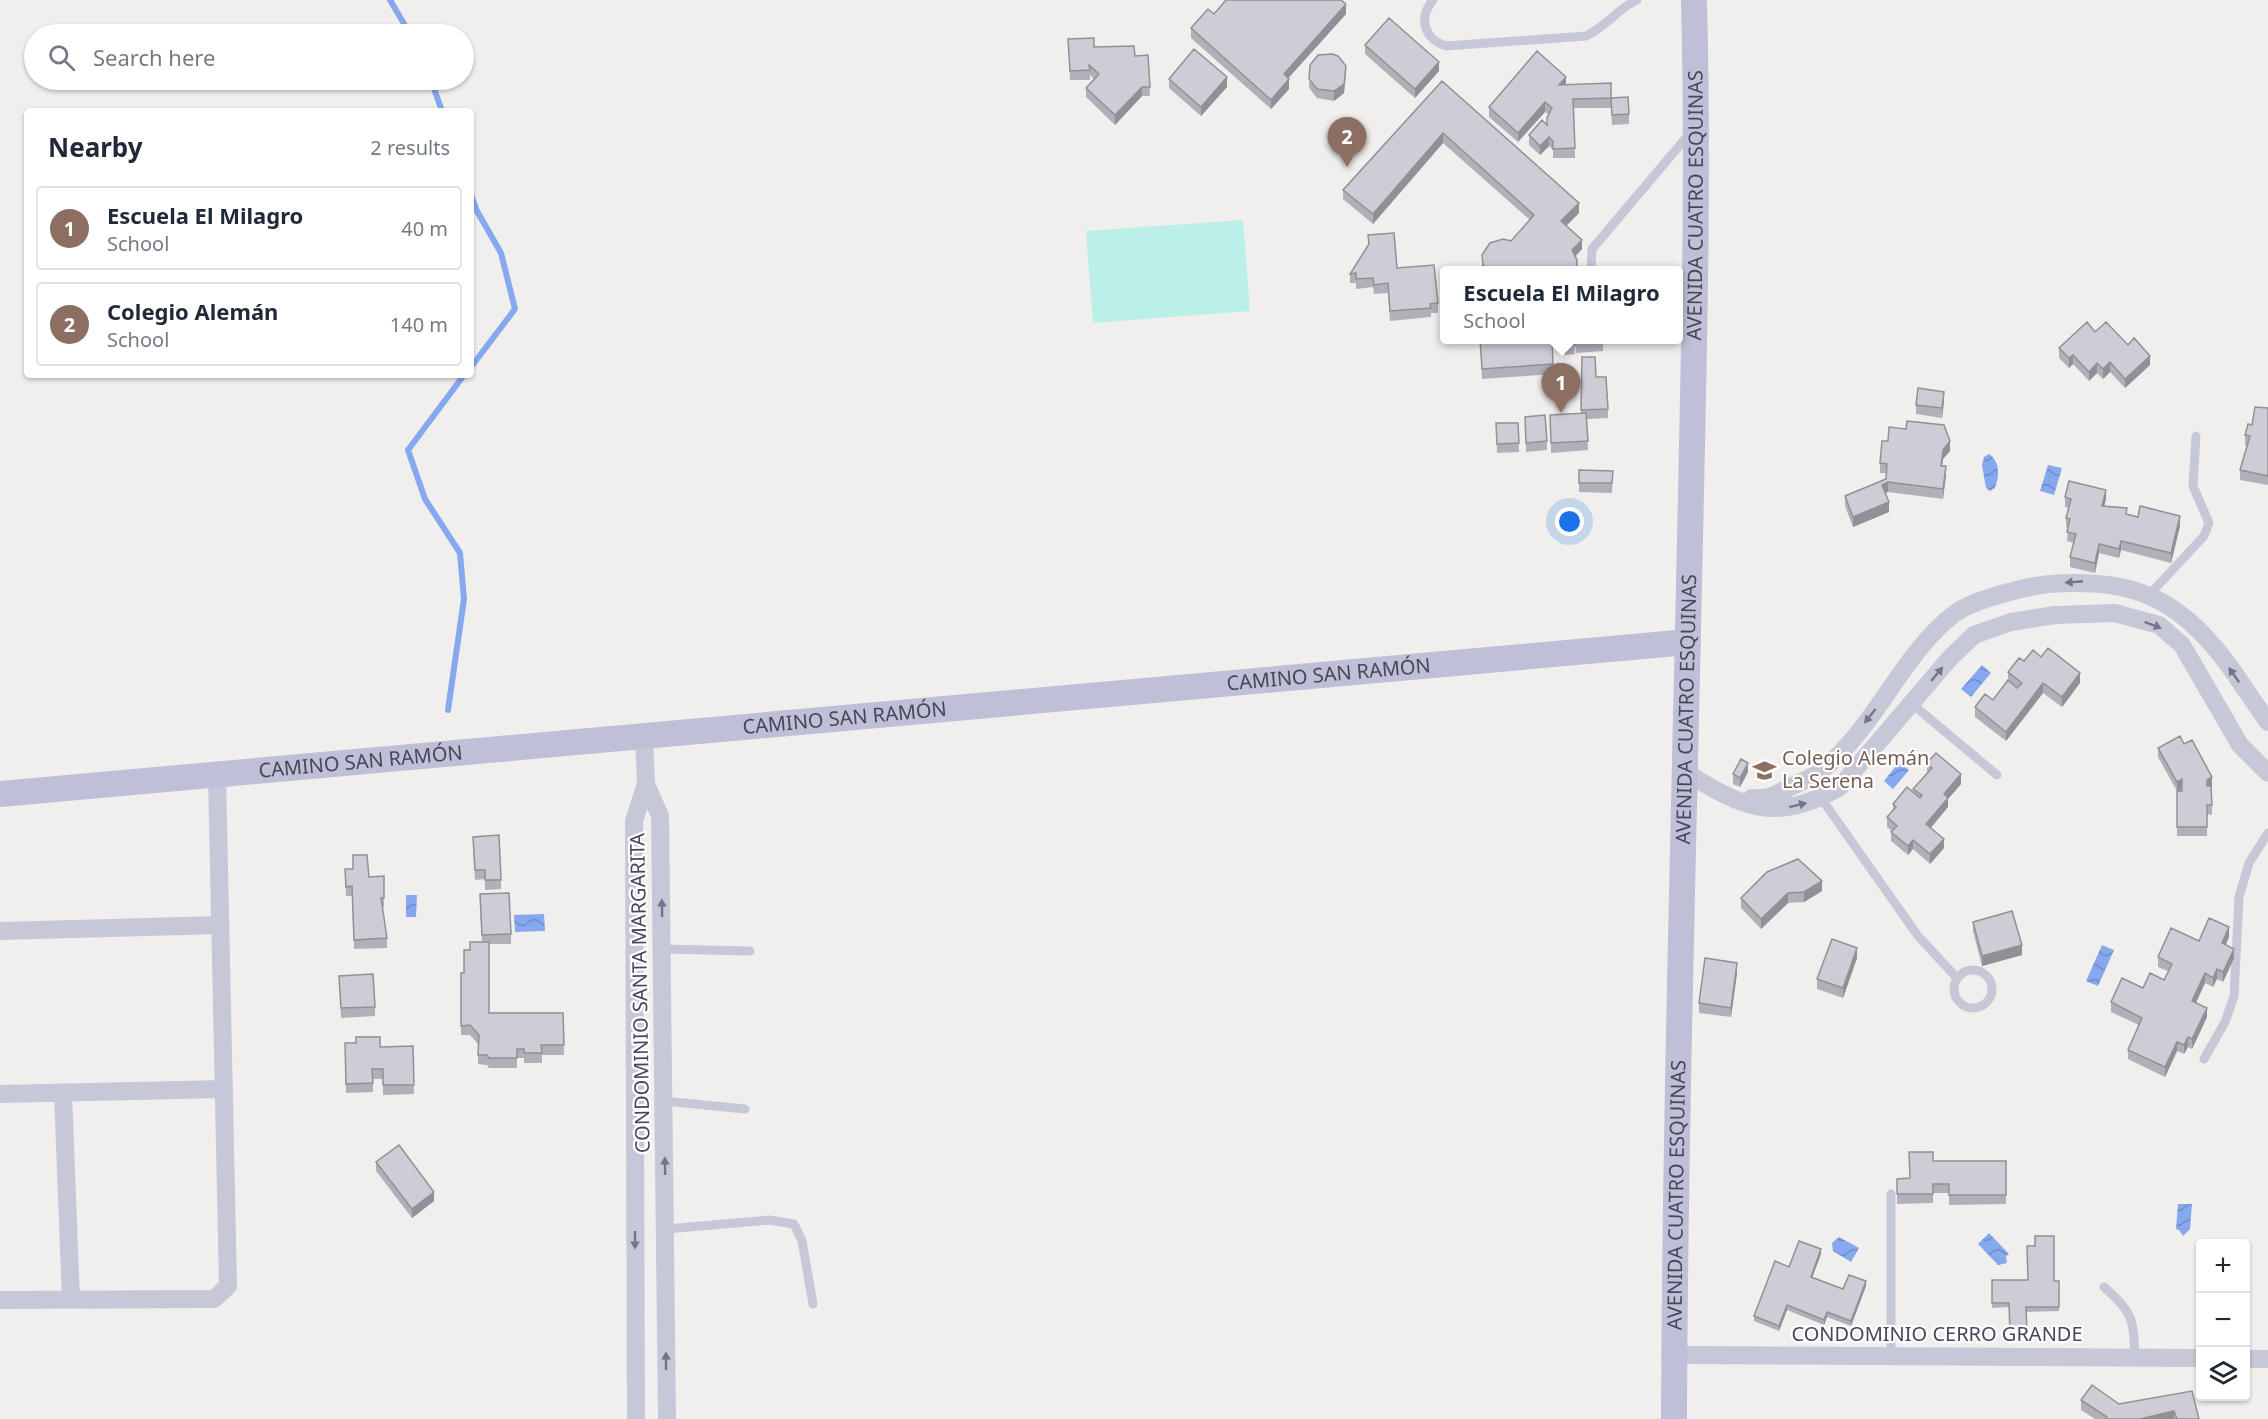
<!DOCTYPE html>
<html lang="en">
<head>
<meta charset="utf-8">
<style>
  body { margin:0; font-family:"Noto Sans",sans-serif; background:#f2f2f3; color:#1f2937 }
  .controls { position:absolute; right:18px; bottom:18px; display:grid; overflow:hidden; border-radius:6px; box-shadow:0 2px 4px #0004 }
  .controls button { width:54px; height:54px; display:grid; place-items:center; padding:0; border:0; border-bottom:2px solid #e0e1e3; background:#fff; color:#1f2937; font:30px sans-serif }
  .you { position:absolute; left:1570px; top:522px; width:21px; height:21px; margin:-15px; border:4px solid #fff; border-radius:50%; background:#1a73e8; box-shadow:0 0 0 9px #1a73e833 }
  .badge { display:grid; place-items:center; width:39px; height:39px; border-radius:50%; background:#7c3aed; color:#fff; font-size:20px; font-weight:700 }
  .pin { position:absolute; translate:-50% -50px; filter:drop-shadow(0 2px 3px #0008) }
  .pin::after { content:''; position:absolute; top:32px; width:21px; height:18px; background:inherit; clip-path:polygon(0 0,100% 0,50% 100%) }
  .popup { position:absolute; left:1440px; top:266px; width:243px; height:78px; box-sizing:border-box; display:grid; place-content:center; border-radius:6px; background:#fff; filter:drop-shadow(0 2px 4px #0005); font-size:20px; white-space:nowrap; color:#747a83 }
  .popup b { font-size:22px; color:#1f2937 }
  .popup::after { content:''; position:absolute; left:50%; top:100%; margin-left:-12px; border:12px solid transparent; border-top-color:#fff }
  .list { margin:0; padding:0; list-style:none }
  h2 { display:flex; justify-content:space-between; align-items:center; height:78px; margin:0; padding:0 24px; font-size:26px }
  h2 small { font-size:20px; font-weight:400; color:#747a83 }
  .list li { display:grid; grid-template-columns:39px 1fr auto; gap:18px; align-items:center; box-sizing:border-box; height:84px; margin:0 12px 12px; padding:0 12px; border:2px solid #e0e1e3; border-radius:6px }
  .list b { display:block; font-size:22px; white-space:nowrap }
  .list p { margin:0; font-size:20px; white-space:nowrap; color:#747a83 }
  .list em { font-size:20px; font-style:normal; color:#747a83 }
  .icon { flex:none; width:33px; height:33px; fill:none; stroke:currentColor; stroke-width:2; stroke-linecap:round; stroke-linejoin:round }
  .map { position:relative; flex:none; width:2268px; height:1419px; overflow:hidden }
  .search { position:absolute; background:#fff; box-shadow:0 2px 4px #0004; left:24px; top:24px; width:450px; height:66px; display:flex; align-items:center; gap:15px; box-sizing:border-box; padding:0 21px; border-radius:33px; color:#747a83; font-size:22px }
  .panel { position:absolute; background:#fff; box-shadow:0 2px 4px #0004; left:24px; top:108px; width:450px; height:270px; border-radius:6px }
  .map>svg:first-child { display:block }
  .grass { fill:#baf0e7 }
  .water { fill:url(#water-waves) }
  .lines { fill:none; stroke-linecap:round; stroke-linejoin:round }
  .stream { stroke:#85a8ef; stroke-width:6 }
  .lane { stroke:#c6c8d8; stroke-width:9 }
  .street { stroke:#c6c8d8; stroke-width:18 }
  .secondary { stroke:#bfc0d7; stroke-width:26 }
  .wall { fill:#b1b0b8 }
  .shaded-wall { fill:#909096 }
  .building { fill:#cecdd6; stroke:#909096; stroke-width:1.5 }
  .oneway { fill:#727487 }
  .labels { text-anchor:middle; stroke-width:4.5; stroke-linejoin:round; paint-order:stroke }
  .street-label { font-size:20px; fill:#45475c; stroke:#fff }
  .education-label { font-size:20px; fill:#785e54; stroke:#fff; text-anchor:start }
</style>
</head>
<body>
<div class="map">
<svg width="2268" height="1419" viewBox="0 0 2268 1419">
  <defs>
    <pattern id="water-waves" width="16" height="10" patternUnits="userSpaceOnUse" patternTransform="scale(1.5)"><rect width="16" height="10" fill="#85a8ef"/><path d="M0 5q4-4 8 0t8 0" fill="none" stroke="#6f8bc5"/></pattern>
  </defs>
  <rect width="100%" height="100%" fill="#f0efed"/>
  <path class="grass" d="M1243,220L1250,311L1093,323L1086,231Z"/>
  <path class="water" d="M1989,454C2001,462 1999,477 1995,488L1990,491L1986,488L1982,465L1984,457Z
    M2048,465L2062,468L2054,495L2040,491Z
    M1982,665L1991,673L1971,697L1961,689Z
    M1899,762L1909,770L1893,789L1884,781Z
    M406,895H417L416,917H406Z
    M544,914L545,931L515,932L514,915Z
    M2102,945L2114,950L2098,986L2086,981Z
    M2178,1204H2192L2190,1229L2183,1236L2179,1230L2176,1229Z
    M1989,1233L2009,1254L2006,1256L2007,1263L1998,1265L1978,1244Z
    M1839,1237L1859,1248L1851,1262L1833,1251L1832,1243Z"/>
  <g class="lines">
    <path class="stream" d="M390,0L410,34
      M431,80L442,111
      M471,195L477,211L501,253L515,309L471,367
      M448,710L464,599L460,553L425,499L408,450L464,375"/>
    <path class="lane" d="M1433,0C1418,18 1424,39 1446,46L1586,36C1606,27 1617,9 1637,0
      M1591,270L1592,249L1691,132
      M1678,303L1694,302
      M2150,594L2204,536L2209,523L2193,486L2196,436
      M1912,704L1997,775
      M1821,798L1918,936L1957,978
      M662,949L750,951
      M1954 989a19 19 0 1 1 38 0a19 19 0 1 1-38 0Z
      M2204,1059L2225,1022L2234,996L2239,897L2249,863L2268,833
      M664,1101L745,1109
      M666,1229L769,1220L794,1224L802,1241L813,1304
      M2104,1287C2134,1313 2133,1319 2135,1358
      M1891,1356V1194"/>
    <path class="street" d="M1684,771C1742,808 1776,824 1840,787L1950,658L1974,635L2011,622L2055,615L2115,613L2159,625L2182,645L2240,745L2268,773
      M646,784L660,816L667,1419
      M1752,798C1767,800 1777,794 1790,787C1801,782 1814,777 1822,770C1876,727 1901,655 1954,614C1972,600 2027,586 2050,584C2120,579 2168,591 2215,648C2235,671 2250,698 2268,722
      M0,931L220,925
      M63,1093L71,1300
      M0,1094L224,1089
      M0,1300L214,1299L228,1286L217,775
      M1674,1355L2200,1358
      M2246,1359H2268
      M636,1419L634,821L646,784L644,736"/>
    <g class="secondary">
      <path id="s1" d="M0,794L1688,642"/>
      <path id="s2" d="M1674,1419C1675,1141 1683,863 1689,585C1693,390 1699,195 1694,0"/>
    </g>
  </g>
  <path class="wall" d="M1214,14H1346L1288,78L1289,89L1271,109L1191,38V28Z
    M1068,39L1094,47L1135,56L1148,55L1150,96H1142L1115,125L1086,97V88L1094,79L1090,75V80H1070Z
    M1365,45L1439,71L1415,98L1365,54Z
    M1310,65L1346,75L1344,93L1334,101L1317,98L1309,88Z
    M1169,79L1227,87L1201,116L1169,88Z
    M1442,81L1579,213L1566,226L1582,249L1575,256L1577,270H1482V255L1511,241L1530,220L1443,143L1373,224L1343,199V190Z
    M1566,85L1611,98L1629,114V124L1612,125L1611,108H1574L1575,158H1553V150L1549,146L1540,155L1529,145V135L1547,125L1549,115L1545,112L1518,142L1489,117V107Z
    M1368,235L1397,268L1438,303V313H1431V317L1390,321L1388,293L1374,294L1373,287L1356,289V283H1350V274L1368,245Z
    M2095,332L2128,345L2150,365L2125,388L2110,372L2103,379L2097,373L2089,381L2073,364L2069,368L2059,358V348Z
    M1480,339L1553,364V374L1482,379Z
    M1564,339H1574L1575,354L1565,355Z
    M1575,339H1603V351L1576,353Z
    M1582,357L1596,377L1608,409V418L1587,419L1588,450L1551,453L1550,415L1581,413Z
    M1944,401L1942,418L1916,414V405Z
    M2268,408V485L2240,480V470L2247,445H2245V435L2252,425Z
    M1525,417L1547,441V450L1526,452Z
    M1496,423H1518L1519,452L1497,453Z
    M1950,451L1943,459L1942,466L1946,475L1943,499L1888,492L1885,493L1889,512L1853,527L1845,506V496L1886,479V473H1880V463Z
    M1613,471L1612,493L1579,492V483Z
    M2065,497L2106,499L2104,506L2127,514L2180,526L2171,563L2121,550L2119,558L2099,553L2095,573L2070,567V557L2074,543L2067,541L2068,528L2066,527V518L2069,508L2065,507Z
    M2041,657L2080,683L2062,707L2043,693L2006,741L1975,717V707L1993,700L2008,680V672L2024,661Z
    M2158,748L2212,787V815L2207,814V836H2177V791L2158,757Z
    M1927,763L1961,784L1948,799V807L1931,828L1944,848L1930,864L1913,849L1908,855L1891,841V832L1892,831L1887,827V817L1893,811V804L1913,793V789L1927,773Z
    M1748,772L1740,787L1733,784V774Z
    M473,846L501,880V889L485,890V879L475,880Z
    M345,869L369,877L384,876V907H382L387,938V948L354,949L352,896H346Z
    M1767,872L1822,891L1804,902L1788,903L1761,929L1741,908V898Z
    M480,903L511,934V944H489V1013H563L564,1055H542V1063H524V1058H517V1068H489L487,1065L478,1064V1044L470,1035H461V973H464L470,950L482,942Z
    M1973,922L2022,955L1982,966L1973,931Z
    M2229,937L2225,945L2234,958L2223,982L2217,979L2213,987L2205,983L2196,1003L2207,1017L2192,1049L2188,1047L2184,1054L2177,1051L2165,1077L2128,1059V1050L2139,1025L2111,1012V1002L2143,988L2164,980L2168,971L2158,967V957L2199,941Z
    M1857,958L1843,998L1817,989V979Z
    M1737,973L1731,1017L1699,1013V1003Z
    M339,976L375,1007V1016L341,1018Z
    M345,1043L380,1047L413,1046L414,1094L383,1095V1079H373V1092L346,1093Z
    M1933,1161H2006V1204L1949,1205V1193H1933V1203L1897,1204V1179L1909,1178Z
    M376,1162L434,1201L412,1218L376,1171Z
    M1821,1254L1812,1277L1843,1289L1866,1286L1851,1326L1827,1317L1824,1325L1787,1310L1779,1331L1754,1321V1316L1789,1267Z
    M1992,1280L2059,1281V1311L2026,1312L2027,1337L2010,1338L2009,1307L1992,1308Z
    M2192,1391L2199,1419H2095L2081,1410V1400L2119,1404Z"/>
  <path class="shaded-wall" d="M1346,4V14L1284,83V74Z
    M1439,62V71L1415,98V89Z
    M1346,66L1344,93L1334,101V91Z
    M1227,77V87L1201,116V107Z
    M1566,77V87L1559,85Z
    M1289,79V89L1271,109V100Z
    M1142,87V96L1115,125V115Z
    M1545,102V112L1518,142V133Z
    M1443,133V143L1373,224V214Z
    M1549,137V146L1540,155V146Z
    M1579,203V213L1561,231V221Z
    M1582,240V249L1572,260V250Z
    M2073,355V364L2069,368V358Z
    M2150,356V365L2125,388V379Z
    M2110,362V372L2103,379V369Z
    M2097,363V373L2089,381V372Z
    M1944,392V401L1942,418V408Z
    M1950,441V451L1943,459L1941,475L1943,450Z
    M1946,466V475L1943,499V489Z
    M1888,482V492L1882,494V485Z
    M2106,490V499L2102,515V506Z
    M1889,502V512L1853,527V517Z
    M2180,516V526L2171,563V553Z
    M2121,541V550L2119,558V549Z
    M2099,544V553L2095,573V563Z
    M2080,673V683L2062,707V697Z
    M2043,683V693L2006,741V732Z
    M1748,763V772L1740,787V778Z
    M1961,774V784L1948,799V807L1926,833V824L1944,794Z
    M2212,777V787L2207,790V780Z
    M2182,779V789L2177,792V782Z
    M1944,839V848L1930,864V854Z
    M1913,840V849L1908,855V846Z
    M1822,881V891L1804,902V892Z
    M1788,893V903L1761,929V919Z
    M2229,927V937L2222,953V943Z
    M2022,945V955L1982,966V956Z
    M1857,948V958L1843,998V988Z
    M2234,949V958L2223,982V972Z
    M1737,963V973L1731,1017V1008Z
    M2217,969V979L2213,987V978Z
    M2205,973V983L2192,1011V1001Z
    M2207,1008V1017L2192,1049V1039Z
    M2188,1037V1047L2184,1054V1045Z
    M2177,1042V1051L2165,1077V1067Z
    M434,1192V1201L412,1218V1209Z
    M1821,1249V1254L1811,1281V1277Z
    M1866,1281V1286L1851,1326V1321Z
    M1787,1305V1310L1779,1331V1326Z
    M1827,1312V1317L1824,1325V1320Z
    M2174,1411V1419H2140Z"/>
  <path class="building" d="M1226,0H1341L1346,4L1284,74L1289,79L1271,100L1191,28L1208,9L1214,14Z
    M1389,18L1439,62L1415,89L1365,45Z
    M1094,38V47L1134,46L1135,56L1148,55L1150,87H1142L1115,115L1086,88L1099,74L1089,65L1090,70L1070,71L1068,39Z
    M1194,49L1227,77L1201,107L1169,79Z
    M1537,51L1566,77L1559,85L1611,83V98L1573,99L1575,148L1553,149V141L1549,137L1540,146L1529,135L1542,120L1547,125V118L1552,108L1545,102L1518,133L1489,107Z
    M1332,54L1338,56L1346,66L1344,84L1334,91L1317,89L1309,79L1310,65L1318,55Z
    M1442,81L1579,203L1561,221L1582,240L1572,250L1577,260V270H1488L1483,265L1482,255L1490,243L1503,239L1511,241L1534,215L1443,133L1373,214L1343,190Z
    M1628,97L1629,114L1612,115L1611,98Z
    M1394,233L1397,268L1434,265L1438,303L1430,304L1431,308L1390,311L1388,283L1374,285L1373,278L1356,279V273L1350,274L1369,244L1368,235Z
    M2087,322L2095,332L2106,322L2128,345L2134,338L2150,356L2125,379L2110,362L2103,369L2097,363L2089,372L2073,355L2069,358L2059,348Z
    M1480,339H1552L1553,364L1482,369Z
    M1565,339H1574L1575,345H1565Z
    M1575,339H1603V342L1576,343Z
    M1582,357H1595L1596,377H1606L1608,409L1581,410Z
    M1918,388L1944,392L1942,408L1916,405Z
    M2255,407L2268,408V476L2240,470L2250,436L2245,435L2248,424L2252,425Z
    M1586,413L1588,441L1551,443L1550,415Z
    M1545,415L1547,441L1526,443L1525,417Z
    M1907,421L1944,425L1950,441L1943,450L1941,466H1946L1943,489L1888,482L1882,485L1889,502L1853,517L1845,496L1886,479L1887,464L1880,463L1882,441H1888L1889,427L1906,429Z
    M1496,423H1518L1519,443L1497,444Z
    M1579,470L1613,471L1612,483H1579Z
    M2069,481L2106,490L2102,506L2127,508L2126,514L2138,517L2140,506L2180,516L2171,553L2121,541L2119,549L2099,544L2095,563L2070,557L2076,534L2067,532L2070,519L2066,518L2071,499L2065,497Z
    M2048,648L2080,673L2062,697L2043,683L2006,732L1975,707L1985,694L1993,700L2008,680L2017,688L2022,683L2008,672L2019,658L2024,661L2033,650L2041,657Z
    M2180,736L2184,744L2192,740L2212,777L2207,780V786H2211L2212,805H2207V827H2177V791H2182V779L2177,782L2158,748Z
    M1936,753L1961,774L1944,794L1948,798L1926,824L1944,839L1930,854L1913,840L1908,846L1891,832L1897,826L1887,817L1896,807L1893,804L1907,787L1920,798L1922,795L1913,789L1932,768L1927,763Z
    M1741,759L1748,763L1740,778L1733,774Z
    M499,835L501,880H485V870H475L473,837Z
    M353,855H367L369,877L384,876V898H381L387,938L354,940L352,886L346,887L345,869H353Z
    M1798,859L1822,881L1804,892L1788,893L1761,919L1741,898L1767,872Z
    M509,893L511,934L482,935L480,894Z
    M2012,911L2022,945L1982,956L1973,922Z
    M2209,918L2229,927L2222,943L2234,949L2223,972L2217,969L2213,978L2205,973L2192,1001L2207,1008L2192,1039L2188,1037L2184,1045L2177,1042L2165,1067L2128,1050L2142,1018L2111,1002L2122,978L2143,988L2150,973L2164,980L2172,964L2158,957L2171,928L2199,941Z
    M1832,939L1857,948L1843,988L1817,979Z
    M470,942H489V1013H563L564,1045H541L542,1053H524V1049H517V1058H489L487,1055H478L479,1035L470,1025L461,1026V973H464V950H470Z
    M1705,958L1737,963L1731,1008L1699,1003Z
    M373,974L375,1007L341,1008L339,976Z
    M356,1037H380V1047L413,1046L414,1085H383V1069H372L373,1083L346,1084L345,1043H356Z
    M399,1145L434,1192L412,1209L376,1162Z
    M1909,1152H1933V1161H2006V1195H1949V1184H1933V1194H1897V1179L1910,1178Z
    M2035,1236H2054V1281H2059V1307H2026L2027,1333H2010L2009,1303H1992V1280H2028L2027,1246H2035Z
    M1799,1241L1821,1249L1811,1277L1843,1289L1849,1275L1866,1281L1851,1321L1827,1312L1824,1320L1787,1305L1779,1326L1754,1316L1775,1261L1789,1267Z
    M2092,1385L2119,1404L2192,1391L2199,1419H2177L2174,1411L2140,1419H2106L2107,1417L2081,1400Z"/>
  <defs><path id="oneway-solid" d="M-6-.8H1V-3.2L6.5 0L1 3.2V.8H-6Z" transform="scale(1.5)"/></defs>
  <g class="oneway">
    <use href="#oneway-solid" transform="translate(2074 582) rotate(175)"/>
    <use href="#oneway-solid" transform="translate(2153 625) rotate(21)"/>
    <use href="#oneway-solid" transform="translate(1937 674) rotate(-50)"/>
    <use href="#oneway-solid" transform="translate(2234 675) rotate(-125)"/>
    <use href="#oneway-solid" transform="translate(1870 716) rotate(128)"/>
    <use href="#oneway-solid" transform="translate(1798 805) rotate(-14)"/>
    <use href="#oneway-solid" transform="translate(662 908) rotate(-91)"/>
    <use href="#oneway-solid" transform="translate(665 1166) rotate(-91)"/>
    <use href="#oneway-solid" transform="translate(635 1240) rotate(90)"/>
    <use href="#oneway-solid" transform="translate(666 1361) rotate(-90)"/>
  </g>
  <defs>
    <symbol id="school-bare" viewBox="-9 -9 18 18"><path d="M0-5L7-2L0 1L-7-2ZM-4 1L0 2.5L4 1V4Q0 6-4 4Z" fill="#8d6e63" stroke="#fff" stroke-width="2.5" paint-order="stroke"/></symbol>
  </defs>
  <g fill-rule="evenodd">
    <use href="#school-bare" x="1748" y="754" width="33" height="33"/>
  </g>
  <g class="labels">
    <g class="street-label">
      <text dy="7" stroke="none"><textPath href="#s2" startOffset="1214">AVENIDA CUATRO ESQUINAS</textPath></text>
      <text dy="7" stroke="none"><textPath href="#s1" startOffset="1334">CAMINO SAN RAMÓN</textPath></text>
      <text dy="7" stroke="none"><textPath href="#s2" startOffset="710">AVENIDA CUATRO ESQUINAS</textPath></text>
      <text dy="7" stroke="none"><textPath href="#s1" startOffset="848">CAMINO SAN RAMÓN</textPath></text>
      <text dy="7" stroke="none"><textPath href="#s1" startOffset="362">CAMINO SAN RAMÓN</textPath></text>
      <text transform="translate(640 993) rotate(-91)" y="7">CONDOMINIO SANTA MARGARITA</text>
      <text dy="7" stroke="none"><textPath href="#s2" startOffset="224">AVENIDA CUATRO ESQUINAS</textPath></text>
      <text x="1937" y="1341">CONDOMINIO CERRO GRANDE</text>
    </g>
    <g class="education-label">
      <text x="1782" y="765">Colegio Alemán<tspan x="1782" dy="23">La Serena</tspan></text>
    </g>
  </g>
</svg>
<div class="controls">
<button>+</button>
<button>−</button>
<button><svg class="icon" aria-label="layers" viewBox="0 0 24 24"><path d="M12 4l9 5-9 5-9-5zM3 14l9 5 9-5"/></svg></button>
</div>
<div class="you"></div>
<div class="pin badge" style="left:1561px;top:413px;background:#8d6e63">1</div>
<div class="popup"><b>Escuela El Milagro</b>School</div>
<div class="pin badge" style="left:1347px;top:167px;background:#8d6e63">2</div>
<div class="search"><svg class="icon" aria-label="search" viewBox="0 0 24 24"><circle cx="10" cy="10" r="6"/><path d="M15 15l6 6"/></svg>Search here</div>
<section class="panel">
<h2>Nearby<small>2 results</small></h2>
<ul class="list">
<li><span class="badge" style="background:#8d6e63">1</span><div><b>Escuela El Milagro</b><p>School</p></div><em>40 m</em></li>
<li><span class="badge" style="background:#8d6e63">2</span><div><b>Colegio Alemán</b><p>School</p></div><em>140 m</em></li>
</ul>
</section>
</div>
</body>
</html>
